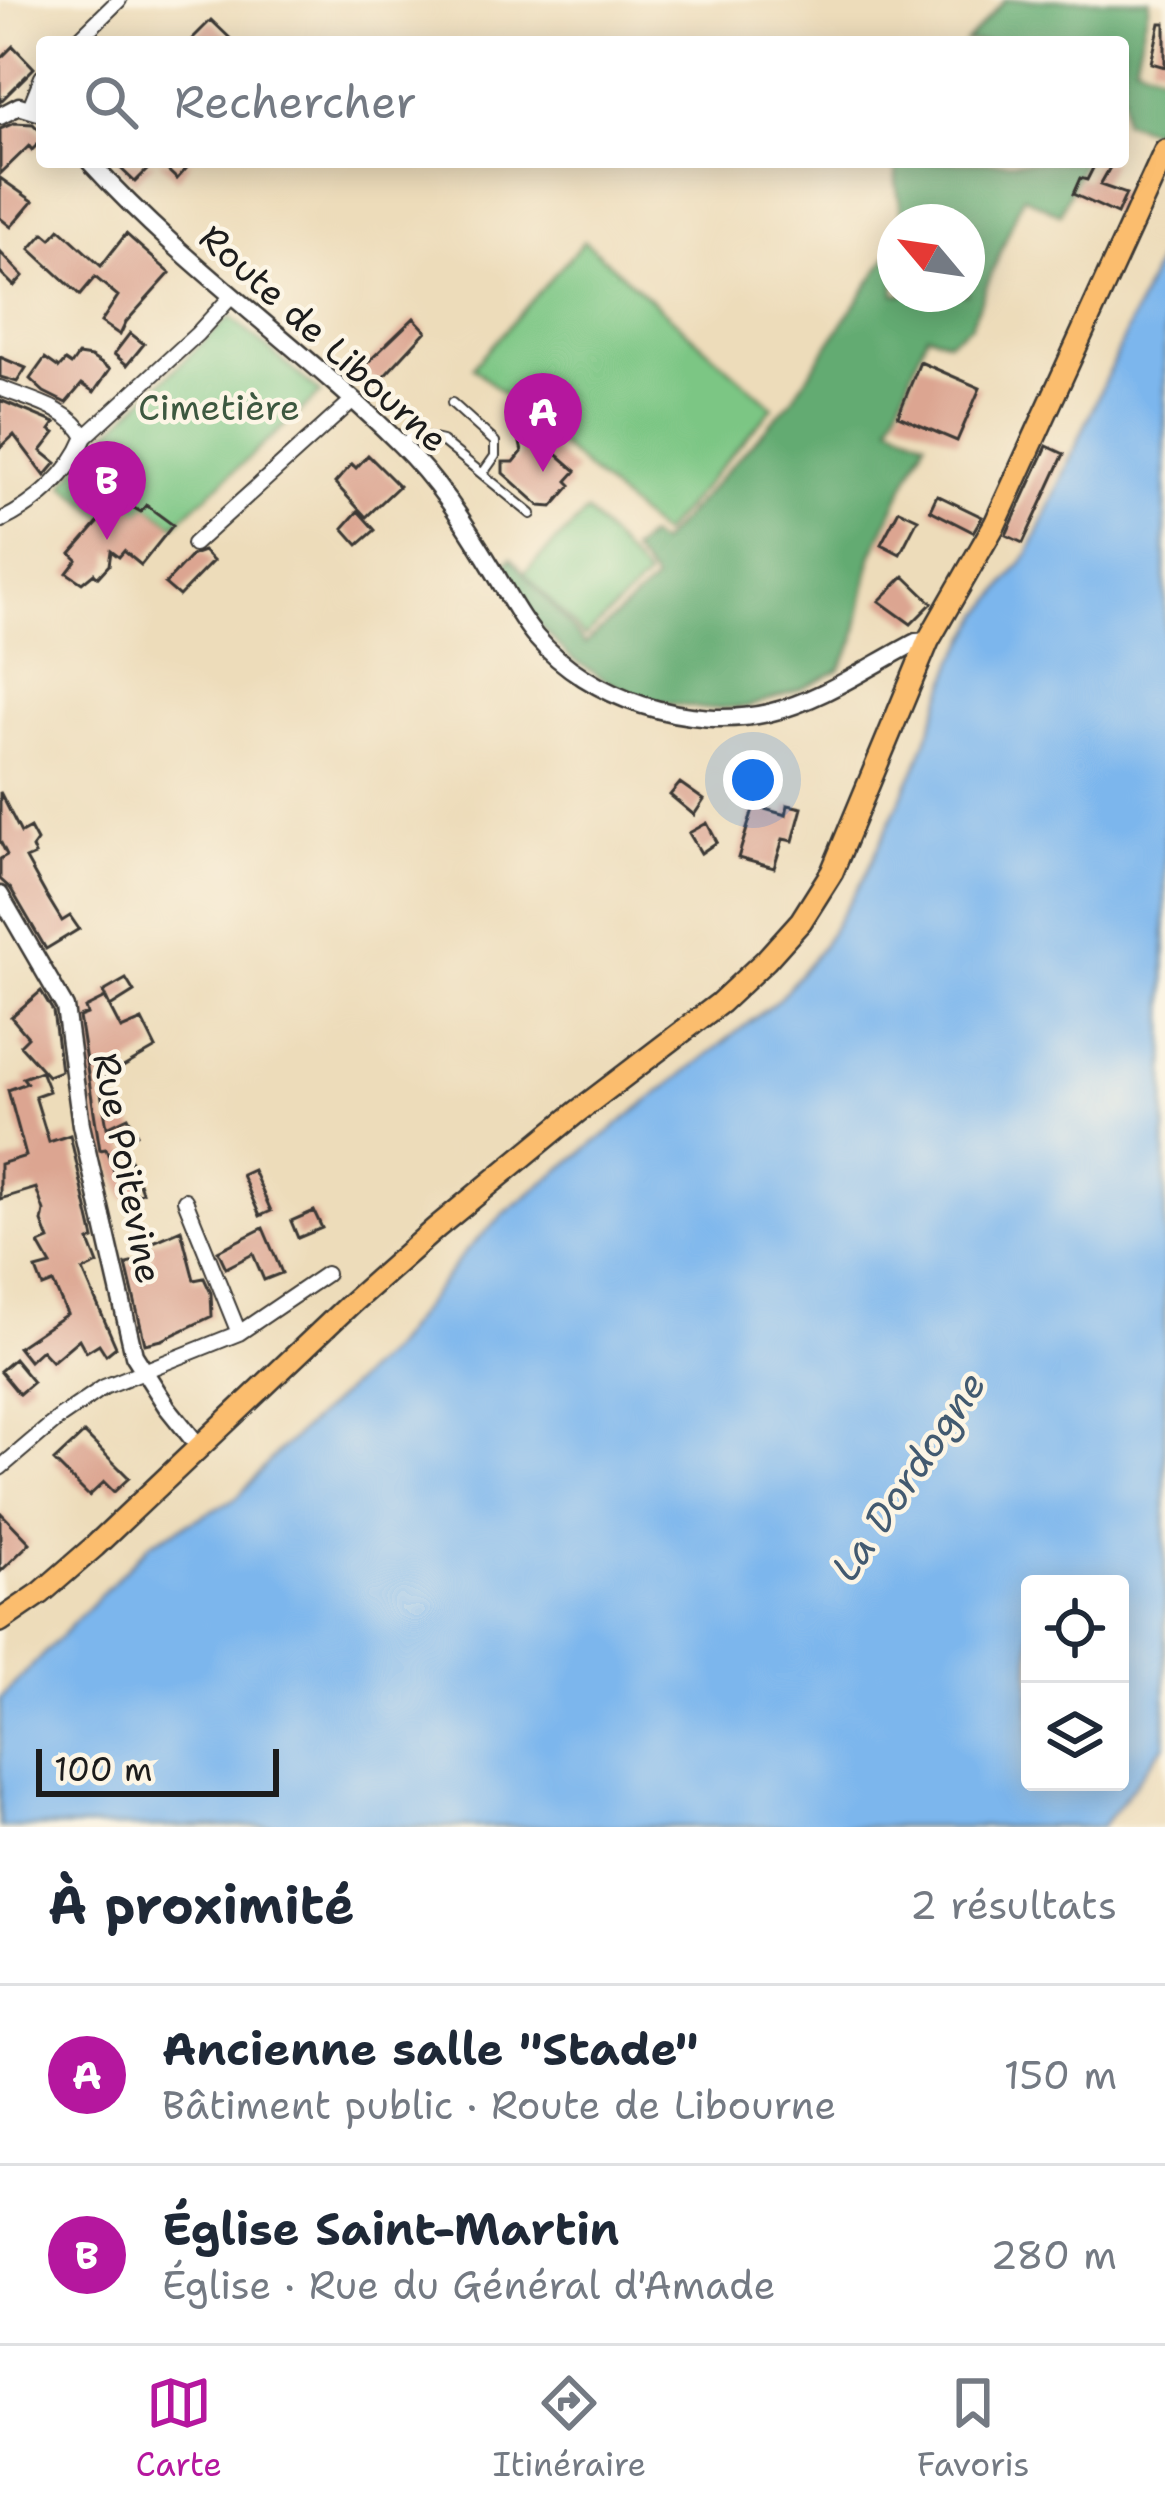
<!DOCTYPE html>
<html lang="fr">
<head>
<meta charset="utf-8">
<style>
  body { margin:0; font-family:"Shantell Sans",sans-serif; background:#f6f6f7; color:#1f2937 }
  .controls { position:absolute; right:36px; bottom:36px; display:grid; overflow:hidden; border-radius:12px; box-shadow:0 6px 30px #0003 }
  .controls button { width:108px; height:108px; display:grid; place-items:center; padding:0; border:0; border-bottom:3px solid #e0e1e3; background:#fff; color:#1f2937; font:60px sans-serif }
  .compass { position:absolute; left:877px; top:204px; width:108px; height:108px; border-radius:50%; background:#fff; box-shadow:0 6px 30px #0003; rotate:299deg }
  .scale { position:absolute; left:36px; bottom:30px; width:243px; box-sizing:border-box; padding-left:12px; border:6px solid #1c1c1c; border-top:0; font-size:33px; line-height:42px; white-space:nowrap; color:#1c1c1c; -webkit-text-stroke:9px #fcf5e5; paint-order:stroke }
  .you { position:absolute; left:753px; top:780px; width:42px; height:42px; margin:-30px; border:9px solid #fff; border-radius:50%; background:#1a73e8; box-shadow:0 0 0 18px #1a73e833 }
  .badge { display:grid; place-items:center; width:78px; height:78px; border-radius:50%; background:#b5179e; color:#fff; font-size:39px; font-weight:700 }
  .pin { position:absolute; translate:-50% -99px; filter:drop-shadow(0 3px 6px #0008) }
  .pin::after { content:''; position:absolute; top:63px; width:42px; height:36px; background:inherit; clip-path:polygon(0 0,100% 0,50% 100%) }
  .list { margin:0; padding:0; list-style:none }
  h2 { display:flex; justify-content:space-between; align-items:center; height:156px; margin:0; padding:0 48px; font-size:51px }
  h2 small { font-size:39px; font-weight:400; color:#747a83 }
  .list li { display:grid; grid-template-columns:78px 1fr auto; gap:36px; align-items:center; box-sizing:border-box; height:180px; padding:0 48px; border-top:3px solid #e0e1e3 }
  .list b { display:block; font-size:45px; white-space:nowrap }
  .list p { margin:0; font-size:39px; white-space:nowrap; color:#747a83 }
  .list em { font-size:39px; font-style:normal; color:#747a83 }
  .icon { flex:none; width:66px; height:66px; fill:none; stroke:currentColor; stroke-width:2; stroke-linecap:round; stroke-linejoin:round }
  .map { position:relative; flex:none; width:1165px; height:1827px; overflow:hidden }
  .search { position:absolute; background:#fff; box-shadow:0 6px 30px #0003; left:36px; right:36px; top:36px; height:132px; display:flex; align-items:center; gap:30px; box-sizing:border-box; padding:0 42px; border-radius:12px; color:#747a83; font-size:45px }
  .sheet { height:516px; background:#fff }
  nav { display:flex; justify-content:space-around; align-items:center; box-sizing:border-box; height:168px; border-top:3px solid #e0e1e3; background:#fff; font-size:33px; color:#747a83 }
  nav a { display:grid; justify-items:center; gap:6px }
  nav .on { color:#b5179e }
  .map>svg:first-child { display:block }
  .green { fill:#7bc684; stroke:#4c7150; stroke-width:3 }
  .forest { fill:#64ab72; stroke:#406447; stroke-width:3 }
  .water { fill:#7cb6ed; stroke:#4c6984; stroke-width:3; fill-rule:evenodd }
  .building { fill:#dca591 }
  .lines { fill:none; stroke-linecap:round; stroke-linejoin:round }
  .service-casing { stroke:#3b3934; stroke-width:12 }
  .minor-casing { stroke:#3b3934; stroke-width:18 }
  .tertiary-casing { stroke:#3b3934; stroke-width:21 }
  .primary-casing { stroke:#3b3934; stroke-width:26 }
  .service { stroke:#fff; stroke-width:8 }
  .minor { stroke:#fff; stroke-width:14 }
  .tertiary { stroke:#fff; stroke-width:16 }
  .primary { stroke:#fbbd6e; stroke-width:21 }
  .labels { text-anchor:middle; stroke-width:9; stroke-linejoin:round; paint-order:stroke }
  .street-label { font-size:36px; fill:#1c1c1c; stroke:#fcf5e5 }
  .park-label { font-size:36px; fill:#3d5840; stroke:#fcf5e5 }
  .water-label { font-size:39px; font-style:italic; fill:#425a70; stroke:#fcf5e5 }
</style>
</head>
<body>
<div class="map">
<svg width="1165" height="1827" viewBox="0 0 1165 1827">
  <rect width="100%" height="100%" fill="#fcf5e5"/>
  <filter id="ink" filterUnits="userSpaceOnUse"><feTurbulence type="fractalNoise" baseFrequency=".00833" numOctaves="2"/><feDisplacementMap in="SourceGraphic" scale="24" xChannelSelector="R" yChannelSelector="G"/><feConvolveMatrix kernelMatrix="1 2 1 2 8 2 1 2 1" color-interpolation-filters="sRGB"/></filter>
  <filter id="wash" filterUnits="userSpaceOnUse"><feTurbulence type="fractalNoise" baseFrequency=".004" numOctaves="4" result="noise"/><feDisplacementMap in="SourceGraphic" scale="48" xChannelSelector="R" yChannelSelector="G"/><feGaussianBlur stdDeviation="2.7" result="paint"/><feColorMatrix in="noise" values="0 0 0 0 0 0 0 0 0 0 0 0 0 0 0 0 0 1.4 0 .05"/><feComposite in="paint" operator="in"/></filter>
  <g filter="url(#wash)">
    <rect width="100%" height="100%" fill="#eddcba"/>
    <path class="green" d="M584,241L773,407L661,535L473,367Z
      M230,317L321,393L174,525L147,505L139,514L122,501L106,518L64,485L96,444Z
      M587,512L647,578L585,637L524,573Z"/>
    <path class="forest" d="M1005,0H1150L1135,63L1165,75V96L1154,131L1123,121V42H966Z
      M898,162H1083L1060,214L1023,196L971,325L949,341L927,334L891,424L926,440L872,554L855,641L839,670L800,689L747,707L704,709L646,700L605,680L571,658L536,622L501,567L511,558L585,644L655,581L631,551L648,537L659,544L790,402L895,245V294H967V222H900C904,198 891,188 898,162Z"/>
    <path class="water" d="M1165,244V1744L1102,1827H0V1699L151,1543L237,1498L279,1451L391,1349L465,1252L505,1213L778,1000L818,952L864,878L920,758L955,660L982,615L1029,553ZM1030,1584H1120V1782H1030Z"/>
    <g id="blocks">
      <path class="building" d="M211,20L234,42H189Z
        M1160,23H1165V67L1151,63Z
        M13,46L34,68L0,102V59Z
        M14,123L33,124L42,133V140L32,150L29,146L0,174V129Z
        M114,162H155L135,182Z
        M159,162H192L177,179Z
        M1096,162H1113L1100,185L1126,194L1117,214L1073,194L1080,178L1087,180Z
        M0,178L33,201L11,227L0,218Z
        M60,229L101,266L126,234L170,273L126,322L120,335L101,322L118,296L95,277L80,295L30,249L44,233L51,239Z
        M0,252L23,276L14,286L0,272Z
        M414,318L426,331L377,384L362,368Z
        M130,333L144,344L127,365L114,354Z
        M78,355L91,357L110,369L94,392L82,384L66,403L44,392L30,379L45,358L59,368L65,361L71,365Z
        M0,357L26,368L17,382L0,377Z
        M920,362L980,388L957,441L898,416Z
        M0,400L55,423L50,430L55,433L41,451L56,463L45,476L14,435L0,448Z
        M536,436L576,471L567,481L571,485L552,507L540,506L503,473V462H514L522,452L520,443L530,444Z
        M1047,446L1064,454L1023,543L1006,535Z
        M368,455L399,486L366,517L335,483L352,464L356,468Z
        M937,495L982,517L973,532L930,510Z
        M120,500L141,512L146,505L173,525L141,565L124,551L119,557L111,551L109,565L98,577L94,573L82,583L67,573L77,560L71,554L104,516L107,519Z
        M899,510L918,519L900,554L881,544Z
        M358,511L375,530L358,545L343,528Z
        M203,551L213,561L179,596L165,584L192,555Z
        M904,576L932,603L911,624L879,601Z
        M680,783L704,800L694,815L670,795Z
        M0,792L21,833L30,828L37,841L32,848L35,855L26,859L45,893L62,921L70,916L79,929L46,949L11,889L0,879V859L7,855L0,841Z
        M788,805L802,808L793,841L783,839L774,868L738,858L754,806L786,815Z
        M707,823L717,842L701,853L689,833Z
        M126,979L134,992L110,1007L103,992Z
        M41,991L53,1011L61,1071L48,1076L20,1045L28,1037L11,1017Z
        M105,998L121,1029L142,1020L156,1048L99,1081L107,1127L128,1117L137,1134L124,1142L142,1192L124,1199L106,1149L100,1150L79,1017L87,1014L85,1008Z
        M41,1071L49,1091L35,1096L49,1142L70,1135L94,1239L89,1241L98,1264L83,1271L116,1347L106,1355L99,1344L86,1352L79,1339L52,1362L41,1350L29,1361L18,1347L67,1314L53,1283L43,1287L36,1269L51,1265L39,1244L49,1240L42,1222L44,1211L36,1188L0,1199V1164L26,1156L8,1090L27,1083L23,1078Z
        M253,1170L271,1211L260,1216L242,1175Z
        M314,1211L322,1228L298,1238L291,1221Z
        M263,1228L282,1273L264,1280L253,1254L226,1268L218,1251Z
        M181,1230L194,1280L204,1278L211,1293L212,1316L162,1340L145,1344L126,1264L152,1258L151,1243Z
        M14,1359L33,1382L19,1394L0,1371Z
        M84,1433L129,1478L114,1492L104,1482L89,1496L54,1461Z
        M0,1512L30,1543L0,1572Z"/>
    </g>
  </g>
  <g filter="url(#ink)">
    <use href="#blocks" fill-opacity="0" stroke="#3b3934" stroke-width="3"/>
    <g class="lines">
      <defs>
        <path id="service" d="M452,403L495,442V456L483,473
          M402,444L412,434L442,441L531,514"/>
        <path id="minor" d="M76,42L119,0
          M30,107L42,77
          M0,388C29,400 70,408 85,437C70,474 36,504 0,521
          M85,437L197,334L230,298
          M194,544L353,400
          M185,1200L239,1333
          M0,1468L60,1417L104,1387L239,1333L326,1274"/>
        <path id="tertiary" d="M0,116L19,106L42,113
          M90,162C184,266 300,345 400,444C437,480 465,523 492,568C506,591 518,616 536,637C589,699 689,731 768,713C822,700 868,667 916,642L928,641
          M0,895L65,1007L81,1125L134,1355L167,1407L200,1448"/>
        <path id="primary" d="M0,1621L41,1593L95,1546L349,1305L436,1228L577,1112L720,1003L766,960L801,921L832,872L928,641L995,524L1165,151"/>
      </defs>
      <use href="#service" class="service-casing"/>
      <use href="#minor" class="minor-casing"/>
      <use href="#tertiary" class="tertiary-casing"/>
      <use href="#primary" class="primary-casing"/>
      <use href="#service" class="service"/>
      <use href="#minor" class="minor"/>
      <use href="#tertiary" class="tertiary"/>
      <use href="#primary" class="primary"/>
    </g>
  </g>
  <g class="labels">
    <g class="street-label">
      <text transform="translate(324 338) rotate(42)" y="13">Route de Libourne</text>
      <text transform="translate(128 1168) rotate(79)" y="13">Rue Poitevine</text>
    </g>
    <g class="park-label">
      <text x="219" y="420">Cimetière</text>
    </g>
    <g class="water-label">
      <text transform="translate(908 1476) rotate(-56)" y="14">La Dordogne</text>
    </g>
  </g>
</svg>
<div class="controls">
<button><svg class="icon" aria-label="locate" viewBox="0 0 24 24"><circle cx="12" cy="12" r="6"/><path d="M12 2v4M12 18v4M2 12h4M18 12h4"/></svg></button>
<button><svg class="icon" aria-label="layers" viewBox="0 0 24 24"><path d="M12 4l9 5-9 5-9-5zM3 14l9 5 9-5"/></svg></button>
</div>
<svg class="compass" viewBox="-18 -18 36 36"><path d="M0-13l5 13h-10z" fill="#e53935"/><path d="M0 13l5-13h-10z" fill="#747a83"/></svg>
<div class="scale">100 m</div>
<div class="you"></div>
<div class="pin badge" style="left:543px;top:472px">A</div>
<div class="pin badge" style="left:107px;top:540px">B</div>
<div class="search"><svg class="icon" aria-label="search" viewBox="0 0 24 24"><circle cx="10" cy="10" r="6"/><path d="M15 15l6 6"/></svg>Rechercher</div>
</div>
<section class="sheet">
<h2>À proximité<small>2 résultats</small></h2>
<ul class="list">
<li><span class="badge">A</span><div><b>Ancienne salle &quot;Stade&quot;</b><p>Bâtiment public · Route de Libourne</p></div><em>150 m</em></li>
<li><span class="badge">B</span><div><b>Église Saint-Martin</b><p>Église · Rue du Général d'Amade</p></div><em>280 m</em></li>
</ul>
</section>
<nav>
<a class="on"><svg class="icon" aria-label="map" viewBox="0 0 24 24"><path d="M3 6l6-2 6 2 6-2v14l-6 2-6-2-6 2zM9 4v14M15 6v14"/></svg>Carte</a>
<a><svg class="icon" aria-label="directions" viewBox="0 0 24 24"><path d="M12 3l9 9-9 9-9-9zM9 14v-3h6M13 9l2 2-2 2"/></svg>Itinéraire</a>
<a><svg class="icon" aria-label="saved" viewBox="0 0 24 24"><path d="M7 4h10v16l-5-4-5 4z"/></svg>Favoris</a>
</nav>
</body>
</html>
